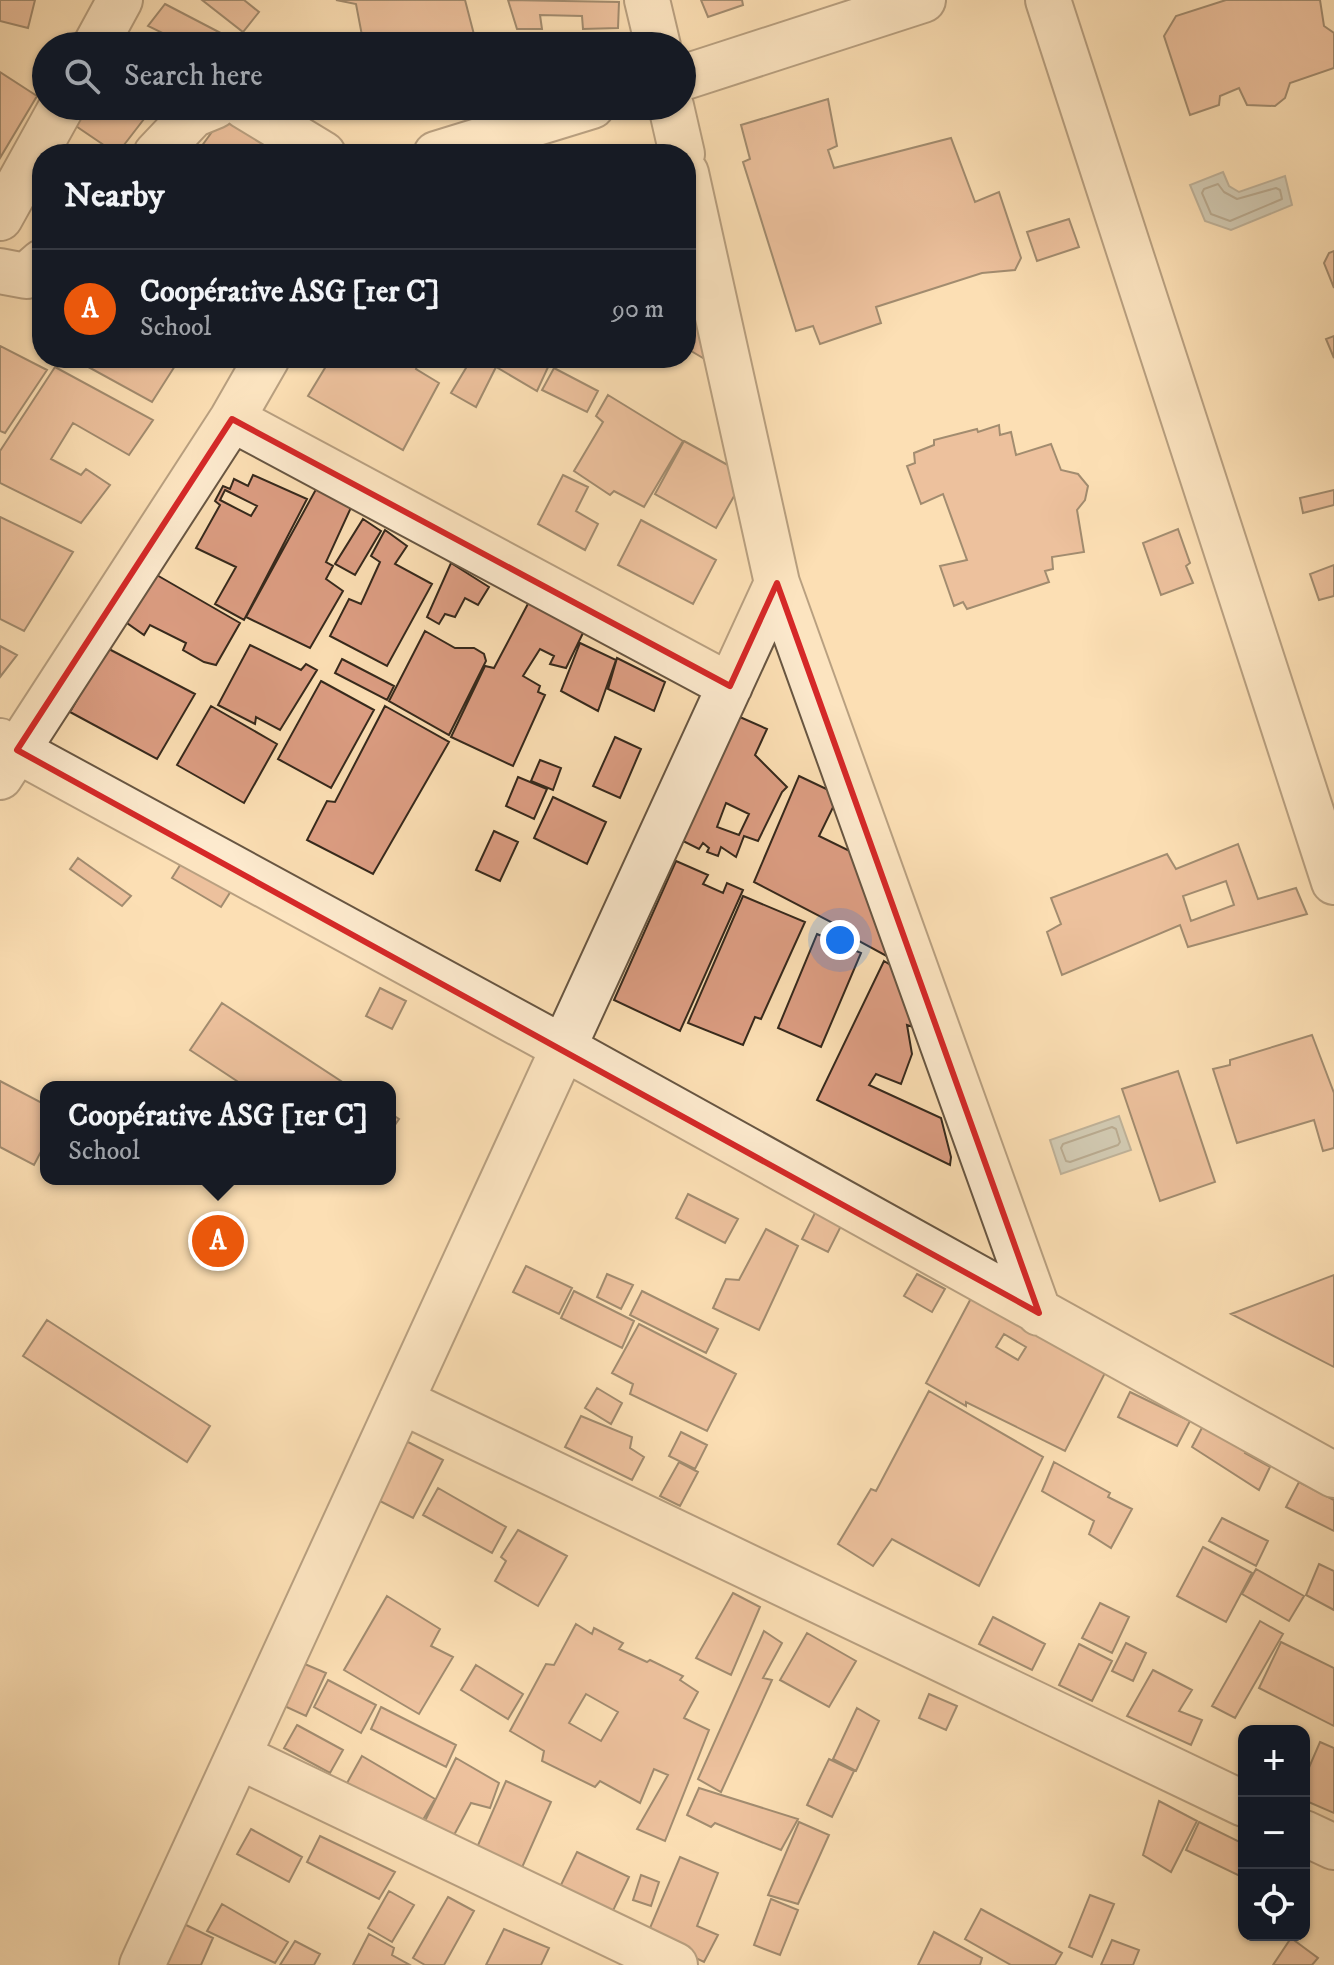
<!DOCTYPE html>
<html lang="en">
<head>
<meta charset="utf-8">
<style>
  body { margin:0; font-family:"IM FELL DW Pica",serif; background:#242831; color:#f1f3f6 }
  .controls { position:absolute; right:24px; bottom:24px; display:grid; overflow:hidden; border-radius:16px; box-shadow:0 2px 6px #0004 }
  .controls button { width:72px; height:72px; display:grid; place-items:center; padding:0; border:0; border-bottom:2px solid #363941; background:#171b24; color:#f1f3f6; font:40px sans-serif }
  .you { position:absolute; left:840px; top:940px; width:28px; height:28px; margin:-20px; border:6px solid #fff; border-radius:50%; background:#1a73e8; box-shadow:0 0 0 12px #1a73e833 }
  .badge { display:grid; place-items:center; width:52px; height:52px; border-radius:50%; background:#ea580c; color:#fff; font-size:26px; font-weight:700 }
  .pin { position:absolute; translate:-50% -50%; border:4px solid #fff; box-shadow:0 2px 8px #0006 }
  .popup { position:absolute; left:40px; top:1081px; width:356px; height:104px; box-sizing:border-box; display:grid; place-content:center; border-radius:16px; background:#171b24; filter:drop-shadow(0 2px 6px #0005); font-size:26px; white-space:nowrap; color:#9ea1a6 }
  .popup b { font-size:30px; color:#f1f3f6 }
  .popup::after { content:''; position:absolute; left:50%; top:100%; margin-left:-16px; border:16px solid transparent; border-top-color:#171b24 }
  .list { margin:0; padding:0; list-style:none }
  h2 { display:flex; justify-content:space-between; align-items:center; height:104px; margin:0; padding:0 32px; font-size:34px }
  h2 small { font-size:26px; font-weight:400; color:#9ea1a6 }
  .list li { display:grid; grid-template-columns:52px 1fr auto; gap:24px; align-items:center; box-sizing:border-box; height:120px; padding:0 32px; border-top:2px solid #363941 }
  .list b { display:block; font-size:30px; white-space:nowrap }
  .list p { margin:0; font-size:26px; white-space:nowrap; color:#9ea1a6 }
  .list em { font-size:26px; font-style:normal; color:#9ea1a6 }
  .icon { flex:none; width:44px; height:44px; fill:none; stroke:currentColor; stroke-width:2; stroke-linecap:round; stroke-linejoin:round }
  .map { position:relative; flex:none; width:1334px; height:1965px; overflow:hidden }
  .search { position:absolute; background:#171b24; box-shadow:0 2px 6px #0004; left:32px; top:32px; width:664px; height:88px; display:flex; align-items:center; gap:20px; box-sizing:border-box; padding:0 28px; border-radius:44px; color:#9ea1a6; font-size:30px }
  .panel { position:absolute; background:#171b24; box-shadow:0 2px 6px #0004; left:32px; top:144px; width:664px; height:224px; border-radius:32px }
  .map>svg:first-child { display:block }
  .water { fill:#a5b9b9; stroke:#797f7a; stroke-width:2 }
  .lines { fill:none; stroke-linecap:round; stroke-linejoin:round }
  .shore { stroke:#6e716a; stroke-width:2 }
  .building { fill:#dc9d82; stroke:#36291c; stroke-width:2; fill-rule:evenodd }
  .minor-casing { stroke:#685642; stroke-width:48 }
  .minor { stroke:#fdeace; stroke-width:44 }
  .marked { fill:none; stroke:#d62828; stroke-width:6; stroke-linejoin:round }
</style>
</head>
<body>
<div class="map">
<svg width="1334" height="1965" viewBox="0 0 1334 1965">
  <rect width="100%" height="100%" fill="#fcdfb4"/>
  <filter id="stains"><feTurbulence type="fractalNoise" baseFrequency=".0025" numOctaves="4"/><feColorMatrix values="0 0 0 0 .2 0 0 0 0 .09 0 0 0 0 .02 0 0 0 .5 -.17"/></filter>
  <radialGradient id="worn" r=".72"><stop offset=".6" stop-color="#630" stop-opacity="0"/><stop offset="1" stop-color="#630" stop-opacity=".3"/></radialGradient>
  <path class="water" d="M1223,172L1229,186L1239,192L1285,176L1292,205L1231,230L1205,221L1190,185Z
    M1119,1116L1131,1150L1061,1174L1050,1140Z"/>
  <g class="lines">
    <path class="shore" d="M1218,184L1224,192L1237,199L1276,188L1280,190L1282,199L1230,221L1211,214L1202,193L1204,189Z
      M1112,1127L1116,1129L1120,1142L1118,1145L1070,1162L1066,1161L1061,1148L1063,1144Z"/>
  </g>
  <path class="building" d="M0,0H35L28,28L0,21Z
    M202,0H244L259,12L243,32Z
    M336,0H465L477,46H440L436,44L435,46H364L356,4Z
    M508,0L619,2L618,28L583,29L582,16L540,15L542,29H517Z
    M701,0H742L743,5L708,17Z
    M1226,0H1320L1324,26L1334,33V68L1290,83L1285,98L1275,106L1247,105L1239,88L1220,96L1219,105L1190,115L1164,36L1176,16Z
    M165,4L238,42L236,46H189L148,26Z
    M0,72L37,96L0,158Z
    M828,99L837,146L828,150L834,168L951,138L975,202L999,192L1021,258L1015,270L982,273L876,307L881,323L820,344L813,326L796,331L743,162L750,159L741,125Z
    M82,106H154L117,154L70,122Z
    M222,118L282,154H196Z
    M615,148L646,154H611Z
    M1069,219L1079,247L1037,261L1027,232Z
    M1334,251V288L1324,263L1329,253Z
    M686,322L714,338L720,368L686,348Z
    M1334,336V358L1326,339Z
    M0,346L47,370L5,433L0,431Z
    M72,358H180L152,402Z
    M331,358H411L419,362L416,369L439,383L403,450L308,396Z
    M472,358H536L549,365L537,391L496,367L476,407L451,393Z
    M55,367L153,420L129,455L73,423L51,459L81,475L86,469L110,485L81,523L0,483V451Z
    M554,368L598,391L587,412L542,390Z
    M608,395L683,441L644,507L614,491L610,495L574,471L603,422L596,416Z
    M999,425L1000,435L1011,432L1016,455L1051,444L1061,470L1078,474L1088,486L1085,500L1077,510L1084,552L1052,557L1053,569L1045,571L1049,582L967,609L963,602L954,606L940,566L967,560L943,494L921,504L907,466L915,463L914,453L934,445V440L977,429L978,432Z
    M684,441L746,475L716,528L655,494Z
    M253,475L307,499L244,620L215,604L236,567L196,548L220,505L215,501L223,486L230,489L234,479L248,486ZM225,490L257,506L251,516L220,500Z
    M563,475L588,487L576,511L598,524L585,550L538,524Z
    M320,482L354,501L326,562L333,566L326,579L343,591L310,648L246,617Z
    M1334,490V505L1303,513L1300,498Z
    M0,517L73,552L24,631L0,619Z
    M363,519L381,531L355,575L335,564Z
    M641,520L716,560L693,604L618,565Z
    M1178,529L1190,563L1186,566L1193,583L1161,595L1143,543Z
    M385,530L407,546L395,564L432,584L387,666L330,636L349,599L361,604L380,562L371,556Z
    M451,563L489,587L478,605L465,598L455,617L445,614L439,624L427,617Z
    M1334,565V596L1319,600L1310,574Z
    M155,574L240,623L216,665L204,662L183,650L186,643L150,625L144,635L117,616Z
    M530,600L583,633L566,668L550,664L554,656L540,649L523,676L540,686L538,692L545,695L513,766L451,737L485,666L494,668Z
    M425,631L455,648H474L484,654L486,661L449,735L389,701Z
    M580,643L616,660L598,711L561,691Z
    M250,645L301,670L306,664L317,670L280,730L256,717L255,724L218,705Z
    M0,646L17,655L0,677Z
    M107,648L195,694L157,759L70,712Z
    M617,658L665,682L654,711L608,689Z
    M342,659L394,686L387,700L335,673Z
    M321,681L374,710L331,788L278,759Z
    M211,706L277,744L244,803L177,765Z
    M385,706L449,742L373,874L307,840L327,801L335,802Z
    M733,714L767,729L755,755L787,787L782,792L758,841L744,836L736,857L721,847L718,856L707,852L709,848L703,843L699,849L677,838ZM726,803L749,814L739,835L717,827Z
    M615,737L641,749L620,798L593,786Z
    M540,760L561,768L553,790L531,781Z
    M799,776L839,795L819,836L864,858L892,959L833,927V923L754,882Z
    M518,777L547,789L534,819L506,806Z
    M553,797L606,822L587,864L534,838Z
    M494,831L518,842L500,881L476,870Z
    M1238,844L1258,899L1296,888L1307,914L1188,947L1180,925L1062,975L1047,932L1061,924L1051,898L1167,854L1176,869ZM1226,881L1234,905L1191,921L1183,896Z
    M78,858L131,896L122,906L70,869Z
    M676,861L708,875L703,884L723,893L727,883L743,890L680,1031L614,1000Z
    M182,862L231,891L221,907L172,878Z
    M743,896L805,922L761,1019L755,1017L743,1045L688,1023Z
    M817,934L861,953L821,1047L778,1028Z
    M884,961L897,969L916,1028L907,1025L912,1054L901,1084L876,1074L869,1085L941,1118L951,1157L950,1165L817,1100Z
    M380,988L406,1001L392,1029L366,1016Z
    M222,1003L350,1087H246L190,1050Z
    M1312,1035L1334,1093V1148L1323,1151L1314,1120L1237,1143L1213,1069L1230,1065V1060Z
    M1178,1071L1215,1182L1160,1201L1122,1089Z
    M0,1081L46,1105V1142L34,1165L0,1147Z
    M390,1113L399,1119L390,1132Z
    M688,1194L738,1219L725,1243L676,1218Z
    M816,1211L842,1224L828,1252L802,1239Z
    M766,1229L798,1246L759,1330L713,1308L726,1279L739,1280Z
    M526,1266L572,1288L559,1314L513,1292Z
    M607,1274L633,1285L621,1309L597,1297Z
    M917,1274L945,1289L932,1312L904,1296Z
    M1334,1275V1367L1231,1314Z
    M976,1289L1014,1311L1010,1321L1106,1371L1065,1451L966,1402V1406L926,1383ZM1004,1334L1026,1347L1018,1360L996,1347Z
    M574,1291L634,1321L622,1348L561,1318Z
    M642,1291L718,1329L706,1353L630,1315Z
    M47,1320L210,1426L187,1462L23,1356Z
    M639,1324L736,1374L707,1431L630,1394L633,1384L612,1373Z
    M597,1388L622,1403L611,1424L585,1408Z
    M929,1391L1043,1457L979,1586L892,1539L873,1566L838,1544L871,1489L876,1491Z
    M1130,1392L1190,1421L1177,1446L1118,1417Z
    M581,1416L632,1437L630,1448L644,1457L632,1480L565,1447Z
    M1205,1422L1247,1448L1245,1453L1270,1467L1259,1490L1192,1447Z
    M681,1432L707,1445L695,1469L669,1456Z
    M406,1441L443,1460L413,1518L376,1499Z
    M679,1462L698,1472L680,1506L660,1496Z
    M1054,1462L1110,1493L1108,1497L1132,1509L1111,1548L1089,1534L1094,1521L1042,1491Z
    M1299,1482L1334,1500V1531L1286,1507Z
    M438,1488L506,1527L492,1553L423,1515Z
    M1222,1518L1268,1541L1256,1566L1209,1541Z
    M518,1530L567,1556L538,1606L495,1581L506,1561L501,1557Z
    M1203,1547L1252,1573L1226,1622L1177,1596Z
    M1319,1564L1334,1571V1610L1306,1595Z
    M1256,1569L1304,1596L1289,1621L1242,1594Z
    M733,1593L760,1607L731,1675L696,1658Z
    M387,1596L440,1629L431,1646L453,1657L419,1714L344,1670Z
    M1100,1603L1129,1617L1112,1653L1082,1638Z
    M993,1617L1045,1644L1032,1670L979,1644Z
    M1260,1621L1283,1634L1235,1718L1212,1706Z
    M576,1624L592,1634L594,1628L623,1643L619,1649L647,1662L650,1660L683,1676L680,1680L698,1692L684,1718L709,1730L665,1841L637,1829L668,1775L654,1769L640,1803L600,1781L595,1787L542,1761L544,1751L510,1731L546,1664L554,1665ZM586,1694L618,1712L601,1741L569,1723Z
    M764,1631L782,1643L763,1678L772,1680L721,1792L698,1779Z
    M807,1633L856,1661L829,1707L780,1680Z
    M1281,1642L1334,1668V1726L1259,1688Z
    M1126,1643L1146,1653L1133,1681L1112,1671Z
    M1079,1644L1112,1661L1092,1701L1059,1685Z
    M300,1662L326,1673L306,1716L280,1704Z
    M476,1665L523,1694L508,1719L461,1690Z
    M1153,1670L1192,1690L1179,1711L1202,1720L1191,1745L1127,1716Z
    M328,1680L376,1705L361,1733L314,1707Z
    M929,1694L957,1706L946,1730L919,1718Z
    M381,1707L456,1745L446,1767L371,1729Z
    M857,1708L879,1721L856,1771L833,1759Z
    M297,1725L343,1750L330,1773L284,1748Z
    M1320,1742L1334,1748V1813L1304,1800V1779Z
    M362,1756L435,1799L420,1825L347,1783Z
    M456,1758L499,1783L490,1808L471,1803L453,1837L423,1825Z
    M829,1759L854,1771L832,1817L807,1805Z
    M506,1781L551,1802L520,1872L475,1852Z
    M699,1788L798,1819L781,1850L715,1823L711,1827L687,1815Z
    M1159,1801L1197,1821L1171,1872L1143,1855Z
    M799,1822L829,1835L798,1904L768,1895Z
    M1199,1822L1244,1844V1878L1186,1850Z
    M251,1829L302,1857L289,1882L237,1854Z
    M320,1836L395,1872L379,1899L307,1862Z
    M577,1852L629,1877L610,1917L558,1891Z
    M680,1857L718,1873L697,1926L718,1935L704,1962L647,1935Z
    M641,1875L659,1882L651,1906L633,1900Z
    M389,1891L414,1905L392,1942L368,1928Z
    M1090,1895L1114,1904L1092,1957L1069,1947Z
    M448,1897L474,1911L444,1965H425L413,1958Z
    M771,1899L798,1910L780,1955L754,1945Z
    M222,1904L288,1942L275,1963L207,1931Z
    M981,1909L1062,1953L1055,1965H1011L965,1939Z
    M184,1924L213,1938L201,1965H166Z
    M504,1929L549,1948L541,1965H486Z
    M934,1932L982,1958L980,1965H918Z
    M369,1934L394,1948L392,1955L410,1965H353Z
    M1291,1938L1318,1958L1312,1965H1273Z
    M1112,1940L1139,1950L1133,1965H1101Z
    M295,1941L320,1954L314,1965H280Z"/>
  <g class="lines">
    <defs>
      <path id="minor" d="M647,0L658,46
        M1048,0L1334,882
        M95,46L120,0
        M682,78L923,0
        M244,106L323,154
        M671,106L682,154
        M156,154L193,115L215,106
        M436,154L592,106
        M686,173L777,583L1039,1313
        M0,218L62,106
        M0,271L26,276L42,262
        M232,419L730,686
        M0,741L564,1048L1334,1475
        M0,777L232,419L267,358
        M401,1401L1244,1804
        M238,1756L675,1965
        M1304,1833L1334,1847
        M142,1965L777,583"/>
    </defs>
    <use href="#minor" class="minor-casing"/>
    <use href="#minor" class="minor"/>
  </g>
  <path d="M0 0H1334V1965H0ZM232,419L730,686L777,583L1039,1313L17,750Z" fill="#fcdfb4" fill-opacity=".55" fill-rule="evenodd"/>
  <path class="marked" d="M232,419L730,686L777,583L1039,1313L17,750Z"/>
  <rect width="100%" height="100%" filter="url(#stains)"/>
  <rect width="100%" height="100%" fill="url(#worn)"/>
</svg>
<div class="controls">
<button>+</button>
<button>−</button>
<button><svg class="icon" aria-label="locate" viewBox="0 0 24 24"><circle cx="12" cy="12" r="6"/><path d="M12 2v4M12 18v4M2 12h4M18 12h4"/></svg></button>
</div>
<div class="you"></div>
<div class="pin badge" style="left:218px;top:1241px">A</div>
<div class="popup"><b>Coopérative ASG [1er C]</b>School</div>
<div class="search"><svg class="icon" aria-label="search" viewBox="0 0 24 24"><circle cx="10" cy="10" r="6"/><path d="M15 15l6 6"/></svg>Search here</div>
<section class="panel">
<h2>Nearby<small></small></h2>
<ul class="list">
<li><span class="badge">A</span><div><b>Coopérative ASG [1er C]</b><p>School</p></div><em>90 m</em></li>
</ul>
</section>
</div>
</body>
</html>
